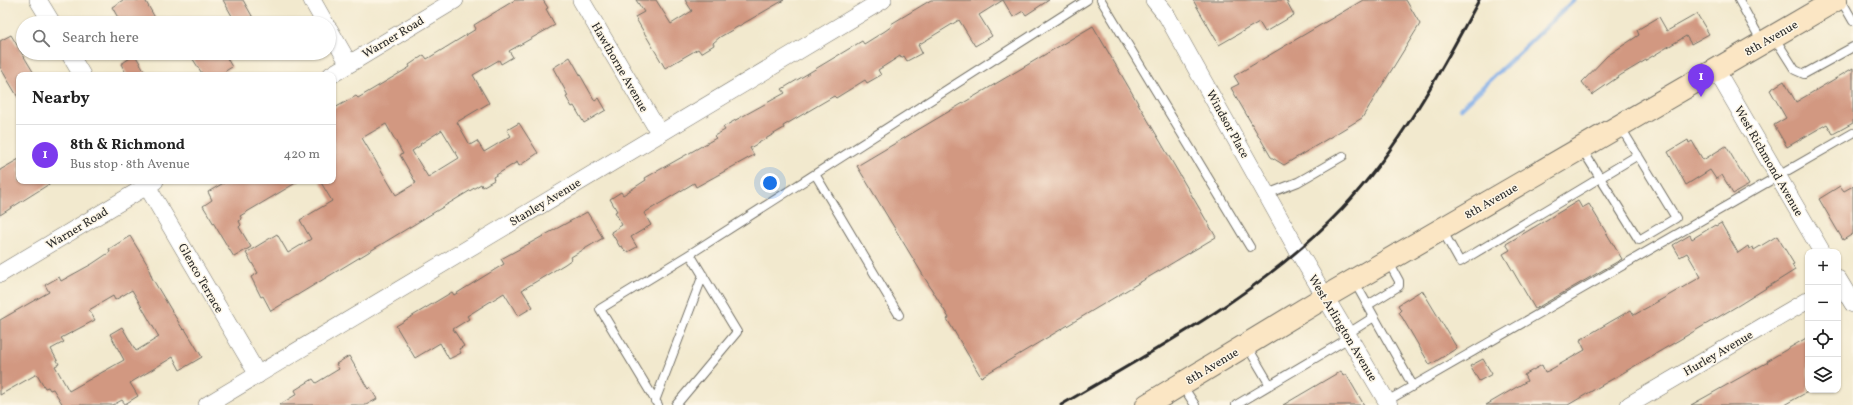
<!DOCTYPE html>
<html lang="en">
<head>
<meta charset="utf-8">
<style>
  body { margin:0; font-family:Vollkorn,serif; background:#f2f2f2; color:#222 }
  .controls { position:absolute; right:12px; bottom:12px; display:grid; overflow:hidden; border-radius:8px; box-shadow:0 1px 3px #0004 }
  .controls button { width:36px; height:36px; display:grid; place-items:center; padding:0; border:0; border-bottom:1px solid #e0e0e0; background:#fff; color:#222; font:20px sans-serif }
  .you { position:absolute; left:770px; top:183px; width:14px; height:14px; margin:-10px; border:3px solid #fff; border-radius:50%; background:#1a73e8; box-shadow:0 0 0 6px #1a73e833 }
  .badge { display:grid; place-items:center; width:26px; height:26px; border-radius:50%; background:#7c3aed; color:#fff; font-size:13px; font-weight:700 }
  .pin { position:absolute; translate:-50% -33px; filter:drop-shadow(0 1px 2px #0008) }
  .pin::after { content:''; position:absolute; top:21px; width:14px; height:12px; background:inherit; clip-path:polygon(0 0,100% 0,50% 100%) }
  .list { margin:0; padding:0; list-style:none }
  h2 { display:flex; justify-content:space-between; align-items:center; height:52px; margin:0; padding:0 16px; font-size:17px }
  h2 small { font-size:13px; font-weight:400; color:#767676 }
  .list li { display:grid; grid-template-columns:26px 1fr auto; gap:12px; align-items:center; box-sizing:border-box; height:60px; padding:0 16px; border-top:1px solid #e0e0e0 }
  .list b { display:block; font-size:15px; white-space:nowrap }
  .list p { margin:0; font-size:13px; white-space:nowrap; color:#767676 }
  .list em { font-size:13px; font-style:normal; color:#767676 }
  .icon { flex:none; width:22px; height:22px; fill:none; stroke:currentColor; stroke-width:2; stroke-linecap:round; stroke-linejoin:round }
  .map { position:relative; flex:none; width:1853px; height:405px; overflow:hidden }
  .search { position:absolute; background:#fff; box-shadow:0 1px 3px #0004; left:16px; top:16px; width:320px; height:44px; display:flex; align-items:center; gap:10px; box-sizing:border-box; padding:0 14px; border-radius:22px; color:#767676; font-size:15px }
  .panel { position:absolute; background:#fff; box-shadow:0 1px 3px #0004; left:16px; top:72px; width:320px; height:112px; border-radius:8px }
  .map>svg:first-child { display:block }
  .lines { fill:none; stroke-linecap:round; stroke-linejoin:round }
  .stream { stroke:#7eace7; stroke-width:4.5 }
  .building { fill:#d29881; fill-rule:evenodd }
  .service-casing { stroke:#716e64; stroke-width:10 }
  .minor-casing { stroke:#716e64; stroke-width:18 }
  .secondary-casing { stroke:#716e64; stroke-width:24 }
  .service { stroke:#fff; stroke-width:8 }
  .minor { stroke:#fff; stroke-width:17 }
  .secondary { stroke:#fbe6c4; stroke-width:22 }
  .rail { stroke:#2b2b2b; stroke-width:3 }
  .labels { text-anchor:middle; stroke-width:3; stroke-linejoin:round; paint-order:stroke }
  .street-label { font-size:12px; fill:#2b2b2b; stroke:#fcf5e5 }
</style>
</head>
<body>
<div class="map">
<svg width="1853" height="405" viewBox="0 0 1853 405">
  <rect width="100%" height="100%" fill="#fcf5e5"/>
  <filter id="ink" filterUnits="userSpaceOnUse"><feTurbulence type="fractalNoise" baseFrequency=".025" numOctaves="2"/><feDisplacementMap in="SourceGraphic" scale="8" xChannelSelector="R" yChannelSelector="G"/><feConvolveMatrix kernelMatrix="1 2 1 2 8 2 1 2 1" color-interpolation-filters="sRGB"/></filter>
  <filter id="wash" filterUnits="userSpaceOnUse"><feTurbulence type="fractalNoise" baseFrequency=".012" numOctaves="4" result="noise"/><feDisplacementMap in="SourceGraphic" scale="16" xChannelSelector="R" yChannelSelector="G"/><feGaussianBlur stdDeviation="0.9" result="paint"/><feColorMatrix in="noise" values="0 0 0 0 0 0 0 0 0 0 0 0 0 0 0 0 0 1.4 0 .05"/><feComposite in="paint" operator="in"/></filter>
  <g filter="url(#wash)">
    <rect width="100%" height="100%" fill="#f2e9ce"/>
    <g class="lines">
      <path class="stream" d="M1461,108L1574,0"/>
    </g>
    <g id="blocks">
      <path class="building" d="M123,0H145L158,23H121L112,7Z
        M223,0H243L256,23H236Z
        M515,0H543L548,8L546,9L555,25L509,51L513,57L501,64L499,60L473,75L489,103L457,122L470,145L477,141L484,152L511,136L507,130L519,123L538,153L519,166L517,162L493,177L494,180L482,187L481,184L271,311L263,296L261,297L251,277L258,273L246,253L277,234L288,253L311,239L300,220L332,201L320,181H333V109L356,96L358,98L410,67L409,65L424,55L427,59L476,29L474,25ZM386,124L403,154L400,155L416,183L396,195L362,138ZM442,130L459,158L428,177L412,151L421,145L420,144Z
        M636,0H656L671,24L692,11L685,0H784L720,37L713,43L714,45L701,53L698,49L665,68L635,17L644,12Z
        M931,0H1049L1026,15L1023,11L1013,17L1003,0L979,15L992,36L975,46L959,20L918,45L922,53L907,61L904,56L901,58L900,56L878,70L881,75L867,83L865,80L836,98L834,96L783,126L784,128L750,148L754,155L696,187L694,183L644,213L651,225L631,237L637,247L626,253L622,246L620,247L611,232L622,225L615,212L617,211L610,199L621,192L623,195L646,180L645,178L716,138L714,136L725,130L723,127L785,93L782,89L862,41L864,44L885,31L892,26L891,24Z
        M1193,0H1286L1294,15L1265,32L1259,22L1219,45Z
        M1363,0H1406L1420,24L1362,118L1284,165L1271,157L1231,88L1239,84L1234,76Z
        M1697,14L1709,34L1691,44L1686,36L1621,75L1592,95L1582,82L1607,56L1639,35L1637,30L1659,17L1667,31Z
        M1093,26L1216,237L981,377L947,319L949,318L857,166Z
        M11,35L35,75H19V99L0,67V41Z
        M189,53H224L232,67L219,75H203Z
        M135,55L147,75H127L121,64Z
        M570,57L595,101L599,98L606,110L584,123L574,106L572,107L566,97L568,96L564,88L553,68Z
        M1853,68V123L1833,134L1827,124L1787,147L1774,125L1786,118L1770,90L1784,81L1796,102Z
        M1688,140L1689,143L1692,141L1703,160L1726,146L1749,185L1733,194L1722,175L1716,179L1710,170L1686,185L1668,152Z
        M19,159V181H54L0,215V170Z
        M227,181H299L240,216L242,219L239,221L241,225L239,227L251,247L234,257L203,206L212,200L208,192Z
        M1840,186L1844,191L1853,186V234L1843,240L1819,199Z
        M1578,201L1582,208L1589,204L1622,259L1535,309L1503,254L1510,250L1506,244Z
        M587,212L603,238L571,257L572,259L565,264L522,290L533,307L518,316L504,293L467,316L469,319L453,329L464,346L459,349L461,353L449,359L440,343L415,358L396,326L452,292L454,295L504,264L501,259Z
        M1721,223L1738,253L1748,246L1749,249L1753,247L1754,250L1777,236L1794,264L1792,265L1795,270L1739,305L1568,405H1486L1527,381L1524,375L1542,365L1545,372L1548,371L1585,350L1580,340L1610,322L1631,310L1634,315L1701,277L1687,253L1680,257L1673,245L1690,235L1692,239L1715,225L1716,226Z
        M130,236L149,267H148L152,278L182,328L184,330L185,329L202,357L180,370L173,357L130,383L138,396L125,404L122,400L113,405H63L53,389L50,390L48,387L45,388L37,374L0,395V320L49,292L45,285L59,277L61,281L92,264L110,252L109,249ZM132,290L159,337L136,351L122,327L110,334L124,360L69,391L55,366L59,364L51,349L64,342L61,338L95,320L89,310L113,296L115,300Z
        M1422,290L1457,348L1430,365L1399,312L1401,310L1398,305Z
        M1808,337V390H1811L1784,405H1691L1768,362L1767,361Z
        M349,356L368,389L370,387L377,399L366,405H279L297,394L295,390L313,379L316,383L339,369L336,364Z
        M1483,359L1492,374L1479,381L1470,366Z
        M1341,371L1343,376L1346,374L1364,405H1283Z"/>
    </g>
  </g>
  <g filter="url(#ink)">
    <use href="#blocks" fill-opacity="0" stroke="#716e64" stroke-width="1"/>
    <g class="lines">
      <defs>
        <path id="service" d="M1101,0L1250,247
          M1739,0L1762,42
          M1841,0L1853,21
          M1774,37L1795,70L1804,74L1853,47
          M1582,149L1639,240L1676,218L1620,126
          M815,174L899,315
          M1267,194L1298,182L1343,156
          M1442,230L1460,262L1638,155
          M1354,281L1413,386
          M1368,305L1399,286V281L1388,261
          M1347,334L1374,317
          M1247,346L1270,385
          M1182,385L1195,405
          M655,401L703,275
          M1387,401L1853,133
          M658,405L600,309L690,254L1087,0
          M676,405L737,332L690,254
          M1236,405L1349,338"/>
        <path id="minor" d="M38,0L52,23
          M312,0L325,23
          M581,0L660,134
          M1154,0L1167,16L1298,251L1389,405
          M329,29L349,64
          M69,53L82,75
          M1716,70L1822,252
          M331,75L455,0
          M144,181L258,375
          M0,274L155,181
          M1838,279L1853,304
          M207,405L883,0
          M1629,405L1808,300"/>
        <path id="secondary" d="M1147,405L1325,297L1836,0"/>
      </defs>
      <use href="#service" class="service-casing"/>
      <use href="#minor" class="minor-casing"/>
      <use href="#secondary" class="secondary-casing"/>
      <use href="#service" class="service"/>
      <use href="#minor" class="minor"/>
      <use href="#secondary" class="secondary"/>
      <path class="rail" d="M1061,405C1160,347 1262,293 1342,209C1399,148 1440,73 1479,0"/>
    </g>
  </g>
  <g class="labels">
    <g class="street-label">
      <text transform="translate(393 37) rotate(-31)" y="4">Warner Road</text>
      <text transform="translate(1771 38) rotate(-30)" y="4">8th Avenue</text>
      <text transform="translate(620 67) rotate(60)" y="4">Hawthorne Avenue</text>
      <text transform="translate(1228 124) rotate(61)" y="4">Windsor Place</text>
      <text transform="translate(1769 161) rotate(60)" y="4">West Richmond Avenue</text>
      <text transform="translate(1491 201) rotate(-30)" y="4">8th Avenue</text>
      <text transform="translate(545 202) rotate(-31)" y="4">Stanley Avenue</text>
      <text transform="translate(77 228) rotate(-31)" y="4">Warner Road</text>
      <text transform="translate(201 278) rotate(60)" y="4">Glenco Terrace</text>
      <text transform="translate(1343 328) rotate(59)" y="4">West Arlington Avenue</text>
      <text transform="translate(1718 353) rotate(-30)" y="4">Hurley Avenue</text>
      <text transform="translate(1212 366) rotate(-31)" y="4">8th Avenue</text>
    </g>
  </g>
</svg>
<div class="controls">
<button>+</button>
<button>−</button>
<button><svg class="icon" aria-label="locate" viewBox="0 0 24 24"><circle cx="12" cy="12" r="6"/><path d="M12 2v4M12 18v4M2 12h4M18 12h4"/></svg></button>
<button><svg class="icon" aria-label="layers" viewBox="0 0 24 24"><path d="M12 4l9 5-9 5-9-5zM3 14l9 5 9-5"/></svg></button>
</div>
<div class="you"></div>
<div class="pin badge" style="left:1701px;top:97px">1</div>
<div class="search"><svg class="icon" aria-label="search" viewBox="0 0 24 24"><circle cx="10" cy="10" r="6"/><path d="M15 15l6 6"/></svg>Search here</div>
<section class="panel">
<h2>Nearby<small></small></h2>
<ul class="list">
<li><span class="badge">1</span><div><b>8th &amp; Richmond</b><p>Bus stop · 8th Avenue</p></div><em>420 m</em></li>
</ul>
</section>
</div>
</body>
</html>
